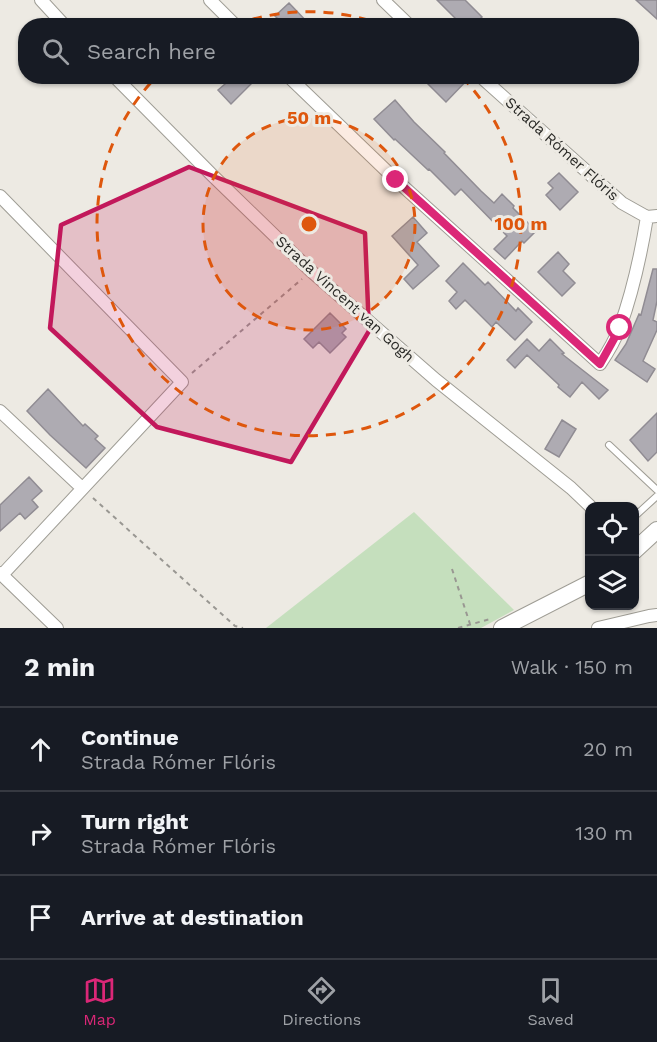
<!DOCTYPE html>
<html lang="en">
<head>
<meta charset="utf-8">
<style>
  body { margin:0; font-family:"Work Sans",sans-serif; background:#20242c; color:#f1f3f6 }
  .controls { position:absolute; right:18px; bottom:18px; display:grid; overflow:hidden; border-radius:12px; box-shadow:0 2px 4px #0004 }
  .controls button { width:54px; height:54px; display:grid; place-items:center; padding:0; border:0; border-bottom:2px solid #363941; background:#171b24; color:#f1f3f6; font:30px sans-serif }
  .stop { position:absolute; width:18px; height:18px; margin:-14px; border:4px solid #db2777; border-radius:50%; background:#fff }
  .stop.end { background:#db2777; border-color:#fff; box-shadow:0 2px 6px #0008 }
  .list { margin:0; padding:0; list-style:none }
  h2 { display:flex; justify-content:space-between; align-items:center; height:78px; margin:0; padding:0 24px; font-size:26px }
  h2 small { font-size:20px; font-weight:400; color:#9ea1a6 }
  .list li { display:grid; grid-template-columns:39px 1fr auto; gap:18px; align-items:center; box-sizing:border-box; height:84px; padding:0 24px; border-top:2px solid #363941 }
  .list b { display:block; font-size:22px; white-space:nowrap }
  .list p { margin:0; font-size:20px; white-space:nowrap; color:#9ea1a6 }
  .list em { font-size:20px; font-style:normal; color:#9ea1a6 }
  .icon { flex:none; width:33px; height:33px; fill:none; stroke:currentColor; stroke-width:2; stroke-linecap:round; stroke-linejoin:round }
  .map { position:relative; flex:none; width:657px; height:628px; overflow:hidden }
  .search { position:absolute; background:#171b24; box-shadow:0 2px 4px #0004; left:18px; right:18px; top:18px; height:66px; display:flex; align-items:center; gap:15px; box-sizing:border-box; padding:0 21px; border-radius:24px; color:#9ea1a6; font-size:22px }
  .sheet { height:330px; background:#171b24 }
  nav { display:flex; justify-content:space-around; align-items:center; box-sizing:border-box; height:84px; border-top:2px solid #363941; background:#171b24; font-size:16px; color:#9ea1a6 }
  nav a { display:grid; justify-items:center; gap:3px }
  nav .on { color:#db2777 }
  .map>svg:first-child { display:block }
  .green { fill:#c5dfbd }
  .building { fill:#aeabb2; stroke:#908c93; stroke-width:1.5 }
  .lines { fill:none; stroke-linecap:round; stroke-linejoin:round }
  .service-casing { stroke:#9f9d95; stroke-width:8 }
  .minor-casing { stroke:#9f9d95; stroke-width:14 }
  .tertiary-casing { stroke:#9f9d95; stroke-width:18 }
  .path { stroke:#999792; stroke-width:2; stroke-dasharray:4.5 4.5; stroke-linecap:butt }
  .service { stroke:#fff; stroke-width:6 }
  .minor { stroke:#fff; stroke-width:12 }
  .tertiary { stroke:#fff; stroke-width:16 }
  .route { stroke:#db2777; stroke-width:8 }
  .marked { fill:#c2185b; fill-opacity:0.2; stroke:#c2185b; stroke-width:4.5; stroke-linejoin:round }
  .ring { fill:none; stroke:#de570d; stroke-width:3; stroke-dasharray:10 8 }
  .labels { text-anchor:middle; stroke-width:6; stroke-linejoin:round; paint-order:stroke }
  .street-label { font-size:15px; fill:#292926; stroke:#edeae3 }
  .centre { fill:#de570d; stroke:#edeae3; stroke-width:3 }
  .ring-label { font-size:18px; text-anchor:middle; font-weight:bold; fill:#de570d; stroke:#edeae3; stroke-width:6; stroke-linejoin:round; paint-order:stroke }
</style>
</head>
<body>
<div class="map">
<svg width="657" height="628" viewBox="0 0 657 628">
  <rect width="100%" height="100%" fill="#edeae3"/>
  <path class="green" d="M414,512L514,610L481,628H266Z"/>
  <path class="building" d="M437,0H465L482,17L472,26H450L456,19Z
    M636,0H657V19Z
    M289,3L311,26H285L275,16Z
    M217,76H259L231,104L218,90L225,84Z
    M420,76H471L446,102Z
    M395,100L414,122L445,152L444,153L481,191L494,203L502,194L514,206L513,208L536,231L524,243L522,241L505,259L494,249L507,236L461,189L455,195L429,169L428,170L395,139L394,140L374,119Z
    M559,173L578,192L560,210L546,195L553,188L548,183Z
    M413,217L427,233L417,242L439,266L413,289L404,279L418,265L392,236Z
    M558,252L569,264L563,271L575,283L562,296L538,272Z
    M463,263L485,285L488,282L516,311L518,308L532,322L515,340L496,322L492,327L465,300L456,309L449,301L457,292L446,281Z
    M653,269H657V301L653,320L657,322V330L643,361L655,369L647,382L615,360L626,344L639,314L641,315Z
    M330,313L346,329L342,333L346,337L330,353L319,342L313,348L304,339Z
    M527,339L539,351L550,339L564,353L562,354L608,390L599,399L582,382L570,397L558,387L559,385L527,355L515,368L507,360Z
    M48,389L83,426L85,424L98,436L95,439L105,448L86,468L50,435L27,411Z
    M657,413V452L648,461L630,440Z
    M562,420L576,429L559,457L545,449Z
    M29,477L42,491L32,500L38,507L25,519L20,513L0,531V505Z"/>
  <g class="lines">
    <defs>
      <path id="service" d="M609,445L657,490
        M634,517L657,496"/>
      <path id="minor" d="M41,0L65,26
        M210,0L236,26
        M383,0L410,26
        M114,76L212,175L311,271L436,380L571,488L590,506
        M288,76L396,180L600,364C608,352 615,340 620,327C633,291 641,254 647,217
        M480,76L622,203L647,217L657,216
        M0,196L182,382L2,575
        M0,411L82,488
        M0,573L57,628
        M598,628L649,616L657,615"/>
      <path id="tertiary" d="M634,551L657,530
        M502,628L590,583"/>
    </defs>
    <use href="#service" class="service-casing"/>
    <use href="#minor" class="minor-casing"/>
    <use href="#tertiary" class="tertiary-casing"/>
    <path class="path" d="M192,373L302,279
      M93,498L235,626L243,628
      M452,569L470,624
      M458,628L490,619"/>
    <use href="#service" class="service"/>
    <use href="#minor" class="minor"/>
    <use href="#tertiary" class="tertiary"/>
  </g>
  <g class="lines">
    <path class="route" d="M396,180L600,364L620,328"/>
  </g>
  <path class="marked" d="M189,167L365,233L369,331L291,462L157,427L50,328L61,225Z"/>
  <circle cx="309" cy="224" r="106" fill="#de570d" fill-opacity=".12"/>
  <g class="ring">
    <circle cx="309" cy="224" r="106"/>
    <path d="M235 25A212 212 0 0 1 383 25M462 77A212 212 0 1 1 156 77"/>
  </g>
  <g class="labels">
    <g class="street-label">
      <text transform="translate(562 149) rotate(42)" y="5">Strada Rómer Flóris</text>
      <text transform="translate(345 299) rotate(42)" y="5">Strada Vincent van Gogh</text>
    </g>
  </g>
  <circle cx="309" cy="224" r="9" class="centre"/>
  <g class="ring-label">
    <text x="309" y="124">50 m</text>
    <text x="521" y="230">100 m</text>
  </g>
</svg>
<div class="controls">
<button><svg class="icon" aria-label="locate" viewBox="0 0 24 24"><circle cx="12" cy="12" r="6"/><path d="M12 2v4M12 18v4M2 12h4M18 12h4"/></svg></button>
<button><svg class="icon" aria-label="layers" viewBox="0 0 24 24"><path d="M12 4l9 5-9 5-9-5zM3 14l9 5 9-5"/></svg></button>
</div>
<div class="stop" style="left:620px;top:328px"></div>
<div class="stop end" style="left:396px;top:180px"></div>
<div class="search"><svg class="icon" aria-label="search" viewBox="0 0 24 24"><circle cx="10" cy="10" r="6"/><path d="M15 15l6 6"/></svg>Search here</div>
</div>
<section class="sheet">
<h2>2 min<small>Walk · 150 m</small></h2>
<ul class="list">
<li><svg class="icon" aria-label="ahead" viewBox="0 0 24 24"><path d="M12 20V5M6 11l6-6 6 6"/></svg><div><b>Continue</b><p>Strada Rómer Flóris</p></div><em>20 m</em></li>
<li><svg class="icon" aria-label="right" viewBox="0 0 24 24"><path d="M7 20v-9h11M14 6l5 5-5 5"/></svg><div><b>Turn right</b><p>Strada Rómer Flóris</p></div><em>130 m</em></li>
<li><svg class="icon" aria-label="arrive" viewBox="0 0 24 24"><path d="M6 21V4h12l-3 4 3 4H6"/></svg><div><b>Arrive at destination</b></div></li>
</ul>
</section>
<nav>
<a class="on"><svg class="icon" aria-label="map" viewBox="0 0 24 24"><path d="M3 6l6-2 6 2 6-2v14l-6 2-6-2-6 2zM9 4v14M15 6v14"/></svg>Map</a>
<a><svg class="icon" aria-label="directions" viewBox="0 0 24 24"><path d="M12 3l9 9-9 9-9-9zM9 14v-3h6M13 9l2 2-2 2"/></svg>Directions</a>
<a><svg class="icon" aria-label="saved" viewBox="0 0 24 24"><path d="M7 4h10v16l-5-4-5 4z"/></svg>Saved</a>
</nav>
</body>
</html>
